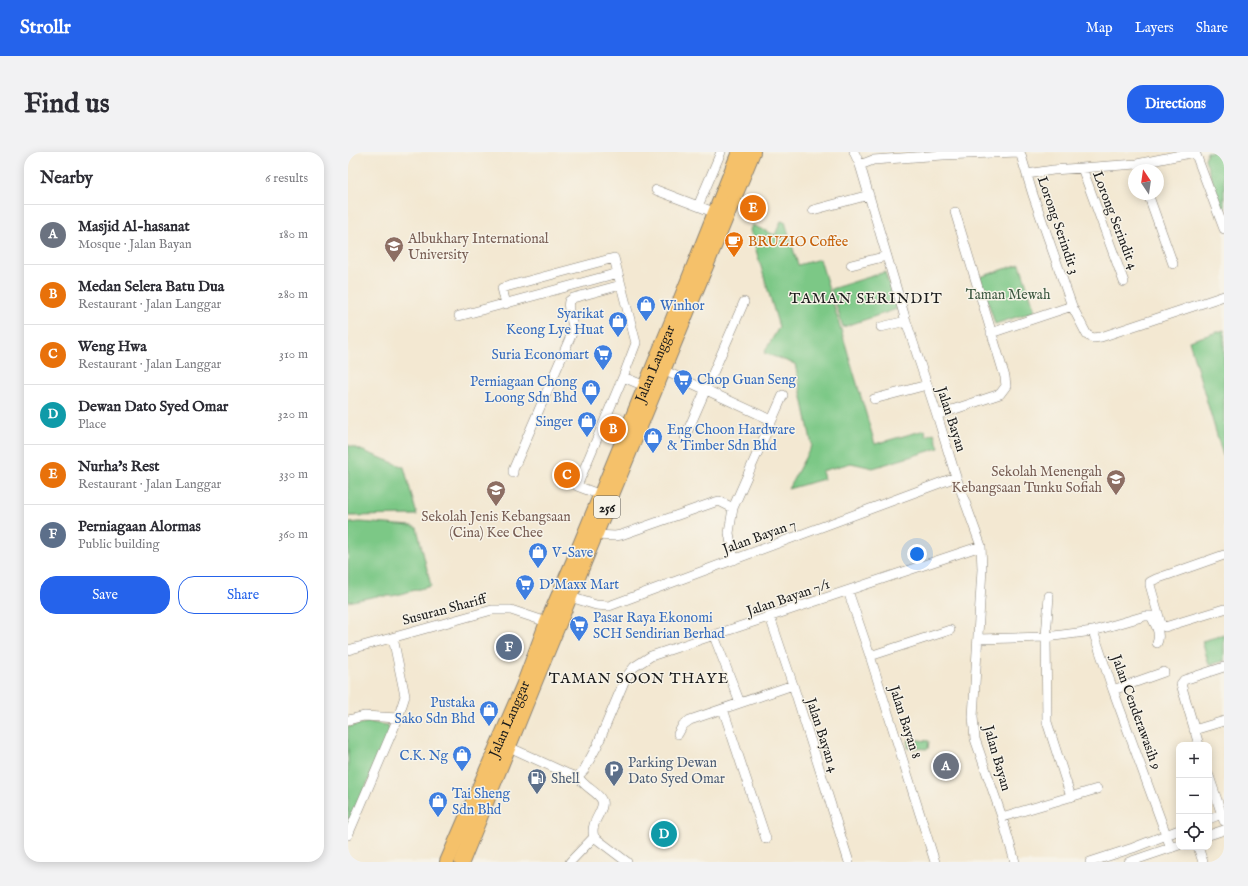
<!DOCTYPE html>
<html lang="en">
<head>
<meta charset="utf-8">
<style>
  body { margin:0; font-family:"IM FELL English",serif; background:#f2f2f3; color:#2b2b33 }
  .controls { position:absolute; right:12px; bottom:12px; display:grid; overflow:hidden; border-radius:8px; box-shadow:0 2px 10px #0003 }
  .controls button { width:36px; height:36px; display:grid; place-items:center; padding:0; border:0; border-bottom:1px solid #e1e1e2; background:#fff; color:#2b2b33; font:20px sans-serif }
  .compass { position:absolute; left:780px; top:12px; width:36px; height:36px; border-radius:50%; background:#fff; box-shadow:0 2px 10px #0003; rotate:347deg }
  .you { position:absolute; left:569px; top:402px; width:14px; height:14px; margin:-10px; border:3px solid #fff; border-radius:50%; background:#1a73e8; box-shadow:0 0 0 6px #1a73e833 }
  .badge { display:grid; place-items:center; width:26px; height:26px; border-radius:50%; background:#2563eb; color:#fff; font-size:13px; font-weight:700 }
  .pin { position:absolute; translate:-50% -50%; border:2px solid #fff; box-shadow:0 1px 4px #0006 }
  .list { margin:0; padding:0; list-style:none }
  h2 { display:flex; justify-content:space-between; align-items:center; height:52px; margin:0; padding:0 16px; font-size:17px }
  h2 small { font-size:13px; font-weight:400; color:#7c7c81 }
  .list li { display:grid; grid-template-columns:26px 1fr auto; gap:12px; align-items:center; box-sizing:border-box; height:60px; padding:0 16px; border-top:1px solid #e1e1e2 }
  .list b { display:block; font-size:15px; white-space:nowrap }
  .list p { margin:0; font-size:13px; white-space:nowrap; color:#7c7c81 }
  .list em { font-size:13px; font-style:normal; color:#7c7c81 }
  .actions { display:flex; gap:8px; padding:12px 16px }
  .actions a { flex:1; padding:9px 0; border:1px solid #2563eb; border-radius:16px; text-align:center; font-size:14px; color:#2563eb }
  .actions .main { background:#2563eb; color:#fff }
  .icon { flex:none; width:22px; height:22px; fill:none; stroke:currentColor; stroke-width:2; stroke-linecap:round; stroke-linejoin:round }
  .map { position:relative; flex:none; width:876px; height:710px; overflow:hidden; border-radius:16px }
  header { display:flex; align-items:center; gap:24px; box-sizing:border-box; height:56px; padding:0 20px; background:#2563eb; color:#fff }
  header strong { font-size:19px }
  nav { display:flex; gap:22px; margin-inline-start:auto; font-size:14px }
  .intro { display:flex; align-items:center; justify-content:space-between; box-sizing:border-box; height:96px; padding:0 24px }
  h1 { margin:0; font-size:28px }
  .button { padding:10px 18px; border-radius:16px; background:#2563eb; color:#fff; font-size:14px; font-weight:700 }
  main { display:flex; gap:24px; padding:0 24px }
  aside { flex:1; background:#fff; border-radius:16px; box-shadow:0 2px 10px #0003 }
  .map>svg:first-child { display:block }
  .green { fill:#7bc886; stroke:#4c7251 }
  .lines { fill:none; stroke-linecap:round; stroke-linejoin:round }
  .street-casing { stroke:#888277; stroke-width:10 }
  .primary-casing { stroke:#888277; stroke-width:16 }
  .street { stroke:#fff; stroke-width:9 }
  .primary { stroke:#f5c16b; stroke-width:14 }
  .labels { text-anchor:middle; stroke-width:3; stroke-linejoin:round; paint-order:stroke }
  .shield { fill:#f7f3e8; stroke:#5e5c59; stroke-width:1 }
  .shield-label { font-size:13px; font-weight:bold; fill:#1c1c1c }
  .street-label { font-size:14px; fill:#1c1c1c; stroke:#f7f3e8 }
  .education-label { font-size:14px; fill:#785e54; stroke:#f7f3e8; text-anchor:start }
  .food-label { font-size:14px; fill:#c56008; stroke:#f7f3e8; text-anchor:start }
  .park-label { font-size:14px; fill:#3d5841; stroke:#f7f3e8 }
  .shop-label { font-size:14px; fill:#366cbe; stroke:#f7f3e8; text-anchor:start }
  .service-label { font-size:14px; fill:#4e5e75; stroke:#f7f3e8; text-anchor:start }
  .neighbourhood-label { font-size:15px; letter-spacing:1px; fill:#1c1c1c; stroke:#f7f3e8 }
</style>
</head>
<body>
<header>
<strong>Strollr</strong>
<nav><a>Map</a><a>Layers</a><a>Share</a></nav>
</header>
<div class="intro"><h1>Find us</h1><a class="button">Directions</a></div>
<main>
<aside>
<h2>Nearby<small>6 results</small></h2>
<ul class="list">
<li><span class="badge" style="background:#6b7280">A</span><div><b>Masjid Al-hasanat</b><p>Mosque · Jalan Bayan</p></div><em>180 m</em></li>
<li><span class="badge" style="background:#e8710a">B</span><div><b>Medan Selera Batu Dua</b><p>Restaurant · Jalan Langgar</p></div><em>280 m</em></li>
<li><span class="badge" style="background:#e8710a">C</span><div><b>Weng Hwa</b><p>Restaurant · Jalan Langgar</p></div><em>310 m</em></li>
<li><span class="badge" style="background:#0f9aa8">D</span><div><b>Dewan Dato Syed Omar</b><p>Place</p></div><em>320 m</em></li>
<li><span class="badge" style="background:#e8710a">E</span><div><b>Nurha's Rest</b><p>Restaurant · Jalan Langgar</p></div><em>330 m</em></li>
<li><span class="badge" style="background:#5c6f8a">F</span><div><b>Perniagaan Alormas</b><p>Public building</p></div><em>360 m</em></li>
</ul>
<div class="actions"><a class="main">Save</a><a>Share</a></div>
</aside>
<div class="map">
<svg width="876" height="710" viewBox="0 0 876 710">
  <rect width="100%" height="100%" fill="#f7f3e8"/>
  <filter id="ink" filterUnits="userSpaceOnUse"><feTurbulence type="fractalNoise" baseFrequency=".025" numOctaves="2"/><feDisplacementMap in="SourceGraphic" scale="8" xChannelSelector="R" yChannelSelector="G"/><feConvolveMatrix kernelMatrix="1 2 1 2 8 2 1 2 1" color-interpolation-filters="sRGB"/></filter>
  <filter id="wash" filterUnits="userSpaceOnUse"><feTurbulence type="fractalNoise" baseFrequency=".012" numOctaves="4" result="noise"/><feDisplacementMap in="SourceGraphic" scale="16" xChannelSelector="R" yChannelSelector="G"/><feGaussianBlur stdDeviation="0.9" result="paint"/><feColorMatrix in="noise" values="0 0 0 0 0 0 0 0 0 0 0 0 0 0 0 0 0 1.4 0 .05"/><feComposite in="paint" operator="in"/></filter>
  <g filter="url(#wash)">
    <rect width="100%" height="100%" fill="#f3e8d2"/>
    <path class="green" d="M859,0H876V66L857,7Z
      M433,69L437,70L450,113L472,107L527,292L577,278L578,284L586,281L591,296L525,316L503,311L474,319L476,327L440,337L464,293L447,212L416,201L431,175L402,78L404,73L427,83Z
      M672,112L687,159L647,172L632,125Z
      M537,120L549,157L495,175L483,137Z
      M876,178V307L841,189Z
      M0,293L56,315L69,363L0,364Z
      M12,370L64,374L69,376L83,434L44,444H29L0,450V371Z
      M876,483V509L861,513L854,489Z
      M20,570L39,573L42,579L0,676V575Z
      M561,587L581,589L580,597L560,596Z"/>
  </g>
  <g filter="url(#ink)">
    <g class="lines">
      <defs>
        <path id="street" d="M506,0L512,13L558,169L589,263L608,325L633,394L634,417L625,565L627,587L654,665L667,710
          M672,0L685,43L724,154L739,183L745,186L753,185L876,144
          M847,0L876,77
          M512,13L525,8L595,3L670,0
          M734,16L776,130
          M679,22L705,18L789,12L847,0
          M308,38L368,61
          M800,42L825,112
          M350,54L373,0
          M465,58L521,43
          M503,113L539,104
          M158,152L154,136L266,106L288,191L275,225L297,234
          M111,164L270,121
          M533,175L558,169
          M643,181L724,154
          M315,218L423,268
          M526,247L579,233
          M589,263L652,242L658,234L657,225L607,60
          M337,285L396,150
          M165,321V318L225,179C226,169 218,159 221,149L225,146L273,133
          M258,345L229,334L275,225
          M248,383L267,384L273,383L367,350L371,349L385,356
          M876,403L808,427L802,430V433L813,472L817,475L876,457
          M386,408L381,381L385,356L435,243
          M500,439L522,504L587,710
          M701,444L698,485L699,570L723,645
          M222,445L248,453L261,454L608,325
          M422,465L445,533L501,710
          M745,479L765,538L823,696
          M366,484L392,551
          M630,487L698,485L745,479L797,464H803C808,473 813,482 809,491
          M0,498L144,458H163L199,470
          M522,504L602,478
          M765,538L816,520
          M375,557L418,687
          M0,568L16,564L50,566
          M846,578L876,569
          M330,582L335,573L342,568L445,533
          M851,593L833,532L836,528L876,515
          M161,595L220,622L225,624H230L236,618L249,594L278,525L286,515L303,504L633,394
          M230,624C235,635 251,640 254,649C257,659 241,670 246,685L279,710
          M861,624L876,669
          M654,665L749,637
          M861,667L873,662
          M0,683L50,566L57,544L45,486
          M861,683L876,678
          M850,695L855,710
          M222,710L246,685
          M742,710L785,696L831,678
          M781,710L831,693"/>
        <g id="primary">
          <path id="s1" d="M99,710L175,534L199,470L225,410L326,164L391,0"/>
          <path d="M114,710L184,537L405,0"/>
        </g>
      </defs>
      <use href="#street" class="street-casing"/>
      <use href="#primary" class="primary-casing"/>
      <use href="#street" class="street"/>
      <use href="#primary" class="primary"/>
    </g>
  </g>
  <defs>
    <symbol id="cafe-pin" viewBox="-11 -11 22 30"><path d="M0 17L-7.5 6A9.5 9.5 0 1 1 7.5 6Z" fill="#e8710a" stroke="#f7f3e8"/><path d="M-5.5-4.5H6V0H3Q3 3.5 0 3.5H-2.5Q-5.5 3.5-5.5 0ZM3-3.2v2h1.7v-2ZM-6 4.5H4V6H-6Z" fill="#fff"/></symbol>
    <symbol id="university-pin" viewBox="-11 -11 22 30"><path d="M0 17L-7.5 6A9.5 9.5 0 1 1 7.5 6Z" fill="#8d6e63" stroke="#f7f3e8"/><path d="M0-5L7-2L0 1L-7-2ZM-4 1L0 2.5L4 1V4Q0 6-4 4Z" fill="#fff"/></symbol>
    <symbol id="shop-pin" viewBox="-11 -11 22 30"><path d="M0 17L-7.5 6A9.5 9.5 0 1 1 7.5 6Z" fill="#3f7fe0" stroke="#f7f3e8"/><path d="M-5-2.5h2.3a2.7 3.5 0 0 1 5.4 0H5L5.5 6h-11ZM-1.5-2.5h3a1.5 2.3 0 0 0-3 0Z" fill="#fff"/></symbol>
    <symbol id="supermarket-pin" viewBox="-11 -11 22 30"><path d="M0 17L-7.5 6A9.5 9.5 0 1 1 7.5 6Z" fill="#3f7fe0" stroke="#f7f3e8"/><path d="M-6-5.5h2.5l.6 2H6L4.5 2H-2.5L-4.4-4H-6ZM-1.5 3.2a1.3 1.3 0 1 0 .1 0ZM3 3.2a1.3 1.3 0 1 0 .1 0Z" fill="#fff"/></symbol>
    <symbol id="school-pin" viewBox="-11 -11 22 30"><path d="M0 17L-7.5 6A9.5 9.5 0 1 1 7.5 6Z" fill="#8d6e63" stroke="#f7f3e8"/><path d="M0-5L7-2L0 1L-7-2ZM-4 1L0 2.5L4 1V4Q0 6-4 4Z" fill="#fff"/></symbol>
    <symbol id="parking-pin" viewBox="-11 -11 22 30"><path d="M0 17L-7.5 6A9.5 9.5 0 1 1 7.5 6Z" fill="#5c6f8a" stroke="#f7f3e8"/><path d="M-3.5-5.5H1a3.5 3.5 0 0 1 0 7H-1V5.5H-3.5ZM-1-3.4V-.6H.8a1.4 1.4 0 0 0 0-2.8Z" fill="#fff"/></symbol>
    <symbol id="fuel-pin" viewBox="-11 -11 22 30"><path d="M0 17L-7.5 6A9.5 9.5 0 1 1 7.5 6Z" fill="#5c6f8a" stroke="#f7f3e8"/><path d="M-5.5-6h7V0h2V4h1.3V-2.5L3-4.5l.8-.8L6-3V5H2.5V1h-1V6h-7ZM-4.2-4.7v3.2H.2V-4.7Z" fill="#fff"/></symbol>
  </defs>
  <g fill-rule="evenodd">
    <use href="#cafe-pin" x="375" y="78" width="22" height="30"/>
    <use href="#university-pin" x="35" y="83" width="22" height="30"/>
    <use href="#shop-pin" x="287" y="142" width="22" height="30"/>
    <use href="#shop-pin" x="259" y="158" width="22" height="30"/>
    <use href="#supermarket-pin" x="244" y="191" width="22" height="30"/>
    <use href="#supermarket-pin" x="324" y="216" width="22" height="30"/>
    <use href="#shop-pin" x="232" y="226" width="22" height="30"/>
    <use href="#shop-pin" x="228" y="258" width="22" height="30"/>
    <use href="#shop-pin" x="294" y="274" width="22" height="30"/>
    <use href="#school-pin" x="757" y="316" width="22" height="30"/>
    <use href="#school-pin" x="137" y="327" width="22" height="30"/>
    <use href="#shop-pin" x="179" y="389" width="22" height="30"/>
    <use href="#supermarket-pin" x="166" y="421" width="22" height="30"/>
    <use href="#supermarket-pin" x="220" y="462" width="22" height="30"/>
    <use href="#shop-pin" x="130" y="547" width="22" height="30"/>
    <use href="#shop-pin" x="103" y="592" width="22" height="30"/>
    <use href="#parking-pin" x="255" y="607" width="22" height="30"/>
    <use href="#fuel-pin" x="178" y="615" width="22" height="30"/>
    <use href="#shop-pin" x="79" y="638" width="22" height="30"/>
  </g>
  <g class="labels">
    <rect class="shield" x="246" y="344" width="26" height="22" rx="3"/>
    <g class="shield-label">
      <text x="259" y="360">256</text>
    </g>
    <g class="street-label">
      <text transform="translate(768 68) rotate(69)" y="5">Lorong Serindit 4</text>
      <text transform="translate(711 73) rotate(71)" y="5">Lorong Serindit 3</text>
      <text dy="5" stroke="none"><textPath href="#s1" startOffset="540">Jalan Langgar</textPath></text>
      <text transform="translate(604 267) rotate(72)" y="5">Jalan Bayan</text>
      <text transform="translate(411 384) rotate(-20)" y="5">Jalan Bayan 7</text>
      <text transform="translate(440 445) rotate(-19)" y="5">Jalan Bayan 7/1</text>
      <text transform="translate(96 457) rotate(-15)" y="5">Susuran Shariff</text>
      <text transform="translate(789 560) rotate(70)" y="5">Jalan Cenderawasih 9</text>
      <text dy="5" stroke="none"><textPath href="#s1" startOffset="156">Jalan Langgar</textPath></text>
      <text transform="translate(558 570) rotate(72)" y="5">Jalan Bayan 8</text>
      <text transform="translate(475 583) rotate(72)" y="5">Jalan Bayan 4</text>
      <text transform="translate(650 606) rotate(74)" y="5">Jalan Bayan</text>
    </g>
    <g class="education-label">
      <text x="60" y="91">Albukhary International<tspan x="60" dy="16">University</tspan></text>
      <text x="754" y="324" text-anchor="end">Sekolah Menengah<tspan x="754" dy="16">Kebangsaan Tunku Sofiah</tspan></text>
      <text x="148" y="369" text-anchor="middle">Sekolah Jenis Kebangsaan<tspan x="148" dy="16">(Cina) Kee Chee</tspan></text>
    </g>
    <g class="food-label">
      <text x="400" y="94">BRUZIO Coffee</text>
    </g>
    <g class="park-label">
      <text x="660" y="147">Taman Mewah</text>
    </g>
    <g class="shop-label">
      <text x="312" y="158">Winhor</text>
      <text x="256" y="166" text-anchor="end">Syarikat<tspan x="256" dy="16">Keong Lye Huat</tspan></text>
      <text x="241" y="207" text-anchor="end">Suria Economart</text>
      <text x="349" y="232">Chop Guan Seng</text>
      <text x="229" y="234" text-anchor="end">Perniagaan Chong<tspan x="229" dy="16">Loong Sdn Bhd</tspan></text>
      <text x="225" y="274" text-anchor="end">Singer</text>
      <text x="319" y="282">Eng Choon Hardware<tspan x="319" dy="16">&amp; Timber Sdn Bhd</tspan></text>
      <text x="204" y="405">V-Save</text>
      <text x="191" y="437">D'Maxx Mart</text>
      <text x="245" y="470">Pasar Raya Ekonomi<tspan x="245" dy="16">SCH Sendirian Berhad</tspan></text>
      <text x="127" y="555" text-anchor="end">Pustaka<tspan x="127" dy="16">Sako Sdn Bhd</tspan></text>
      <text x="100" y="608" text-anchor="end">C.K. Ng</text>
      <text x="104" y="646">Tai Sheng<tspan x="104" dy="16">Sdn Bhd</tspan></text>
    </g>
    <g class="service-label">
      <text x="280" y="615">Parking Dewan<tspan x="280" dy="16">Dato Syed Omar</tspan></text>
      <text x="203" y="631">Shell</text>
    </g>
    <g class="neighbourhood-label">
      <text x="518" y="151">TAMAN SERINDIT</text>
      <text x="291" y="531">TAMAN SOON THAYE</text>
    </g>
  </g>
</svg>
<div class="controls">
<button>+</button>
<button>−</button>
<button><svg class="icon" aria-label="locate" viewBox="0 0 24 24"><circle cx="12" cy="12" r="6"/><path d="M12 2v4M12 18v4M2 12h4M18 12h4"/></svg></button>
</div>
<svg class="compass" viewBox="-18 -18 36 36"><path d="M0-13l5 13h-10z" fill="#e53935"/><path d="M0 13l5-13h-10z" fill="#7c7c81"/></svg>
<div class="you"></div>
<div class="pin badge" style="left:598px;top:614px;background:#6b7280">A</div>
<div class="pin badge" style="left:265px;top:277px;background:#e8710a">B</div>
<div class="pin badge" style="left:219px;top:323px;background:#e8710a">C</div>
<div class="pin badge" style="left:316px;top:682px;background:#0f9aa8">D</div>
<div class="pin badge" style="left:405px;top:56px;background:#e8710a">E</div>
<div class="pin badge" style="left:161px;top:495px;background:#5c6f8a">F</div>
</div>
</main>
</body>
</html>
